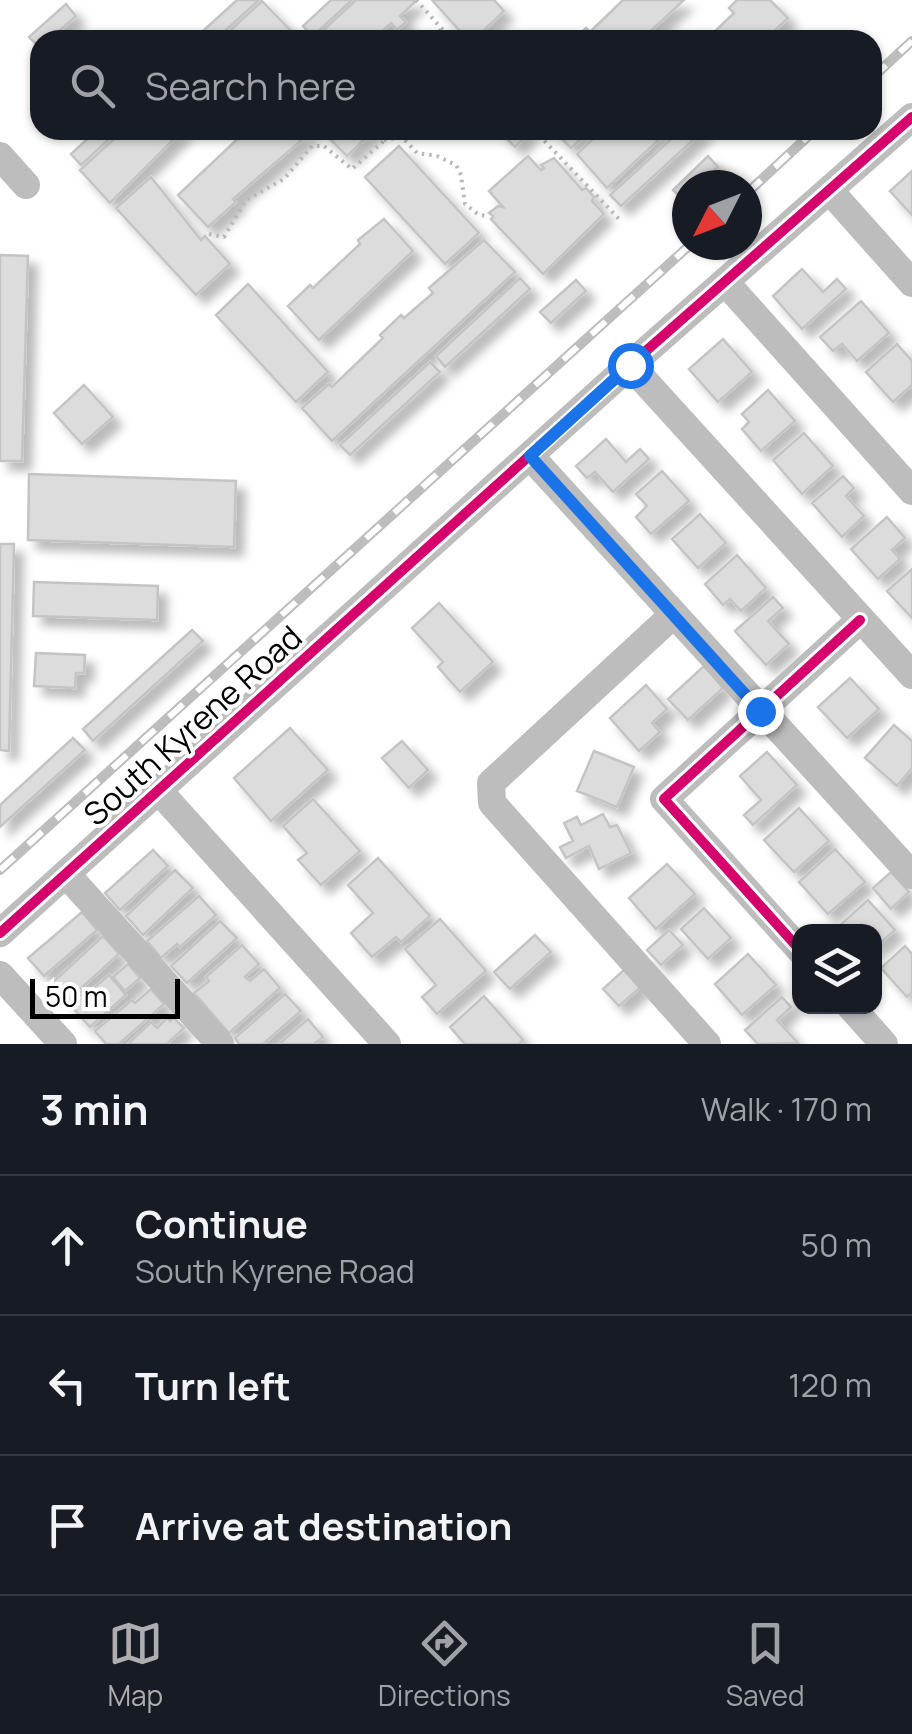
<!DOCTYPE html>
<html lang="en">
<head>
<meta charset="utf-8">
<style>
  body { margin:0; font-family:Manrope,sans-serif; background:#20242c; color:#f1f3f6 }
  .controls { position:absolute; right:30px; bottom:30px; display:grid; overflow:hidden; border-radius:20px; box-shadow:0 2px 8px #0004 }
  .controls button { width:90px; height:90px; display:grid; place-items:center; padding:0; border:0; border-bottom:2px solid #363941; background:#171b24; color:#f1f3f6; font:50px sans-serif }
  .compass { position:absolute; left:672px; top:170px; width:90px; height:90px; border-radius:50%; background:#171b24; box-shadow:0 2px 8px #0004; rotate:228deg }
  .scale { position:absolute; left:30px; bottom:25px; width:150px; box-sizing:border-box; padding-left:10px; border:5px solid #000; border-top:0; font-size:28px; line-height:35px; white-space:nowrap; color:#000; -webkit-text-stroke:8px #fff; paint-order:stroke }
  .stop { position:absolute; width:30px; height:30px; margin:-22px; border:8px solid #1a73e8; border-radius:50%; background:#fff }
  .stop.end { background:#1a73e8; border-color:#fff; box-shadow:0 2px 10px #0008 }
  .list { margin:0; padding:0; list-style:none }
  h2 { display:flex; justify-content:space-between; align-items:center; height:130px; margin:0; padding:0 40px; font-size:42px }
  h2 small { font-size:32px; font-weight:400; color:#9ea1a6 }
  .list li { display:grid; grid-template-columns:65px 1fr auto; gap:30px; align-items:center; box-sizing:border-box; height:140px; padding:0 40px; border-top:2px solid #363941 }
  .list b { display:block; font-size:38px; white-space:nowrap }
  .list p { margin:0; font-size:32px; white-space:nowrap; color:#9ea1a6 }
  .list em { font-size:32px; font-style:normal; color:#9ea1a6 }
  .icon { flex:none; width:55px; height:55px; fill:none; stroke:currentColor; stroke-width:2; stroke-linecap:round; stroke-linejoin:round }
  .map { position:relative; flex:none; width:912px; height:1044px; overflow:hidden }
  .search { position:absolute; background:#171b24; box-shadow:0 2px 8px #0004; left:30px; right:30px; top:30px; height:110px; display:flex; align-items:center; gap:25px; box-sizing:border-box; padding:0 35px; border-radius:30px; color:#9ea1a6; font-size:38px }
  .sheet { height:550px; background:#171b24 }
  nav { display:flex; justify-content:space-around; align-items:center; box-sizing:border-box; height:140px; border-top:2px solid #363941; background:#171b24; font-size:28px; color:#9ea1a6 }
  nav a { display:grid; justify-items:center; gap:5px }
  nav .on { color:#adaeaf }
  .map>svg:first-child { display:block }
  .building { fill:#dcdcdc; stroke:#c4c4c4; stroke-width:2.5; filter:url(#shadow) }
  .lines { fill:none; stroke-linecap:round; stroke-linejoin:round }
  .path { stroke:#b8b8b8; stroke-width:4; stroke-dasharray:2.5 5; stroke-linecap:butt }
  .minor { stroke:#bdbdbd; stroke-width:28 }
  .rail-casing { stroke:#bdbdbd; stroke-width:10 }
  .rail { stroke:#fff; stroke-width:6; stroke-dasharray:19; stroke-linecap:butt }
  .cycleway-casing { stroke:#fff; stroke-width:16 }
  .cycleway { stroke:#d6006c; stroke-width:10 }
  .route { stroke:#1a73e8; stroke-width:12 }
  .labels { text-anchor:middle; stroke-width:8; stroke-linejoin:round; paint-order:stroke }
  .street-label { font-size:32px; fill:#000; stroke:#fff }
</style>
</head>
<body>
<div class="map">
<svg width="912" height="1044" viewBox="0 0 912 1044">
  <defs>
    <filter id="shadow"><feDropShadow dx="9" dy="9" stdDeviation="5" flood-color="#0004"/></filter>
  </defs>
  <rect width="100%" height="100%" fill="#fff"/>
  <path class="building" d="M237,0H259L215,40H193Z
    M331,0H352L312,37L303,26Z
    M356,0H413L415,2L400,16L406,22L397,30L391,23L373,40H318L316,37Z
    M432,0H494L504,11L474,40H468Z
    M623,0H684L641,40H573L586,28L590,32Z
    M737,0H770L788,18L765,40H706L734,13L729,8Z
    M262,1L294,34L288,40H220Z
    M66,4L76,16L49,40H40V48L29,37Z
    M97,130H119L81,165L71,154Z
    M124,130H183L110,203L80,170Z
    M247,130L311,132L233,199L236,202L208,227L178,195Z
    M321,130H374L347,156Z
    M498,130H524L528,134L515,147Z
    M553,130H591L571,148Z
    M602,130L607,132L669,130L607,188L577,154Z
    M681,130H704L621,206L610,195Z
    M399,146L479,233L445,264L365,177Z
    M528,156L541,170L544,168L541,165L554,158L582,190L586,188L594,197L592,201L604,214L543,274L491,219L493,216L489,213L498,206L503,207L489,191Z
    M708,156L718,167L699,185H687V196L683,200L673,190Z
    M912,171V215L890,191Z
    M151,177L201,240L205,236L230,264L196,295L116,208Z
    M384,219L413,251L319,340L288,306L310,285L313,288L360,244L358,240Z
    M484,240L515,272L332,441L302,408L329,384L332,387L383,338L380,335L401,315L404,318L433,293L429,288Z
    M0,255L28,256L22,461H0Z
    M802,269L823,292L837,279L846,289L802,329L773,296Z
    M520,278L530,289L445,367L436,356Z
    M576,280L586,291L551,323L540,312Z
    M248,284L328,372L296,402L216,315Z
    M861,301L889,333L857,361L842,344L833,351L820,337Z
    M723,339L752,372L718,402L689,369Z
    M897,344L912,361V385L893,402L866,372Z
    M430,362L440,372L350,455L340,445Z
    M84,385L113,417L82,444L54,413Z
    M768,390L795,421L761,451L742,429L749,422L742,414Z
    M804,433L833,466L802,494L773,460Z
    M606,439L626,462L640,449L649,459L613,492L595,472L587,478L576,466Z
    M662,471L689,501L651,534L636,517L647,506L636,494Z
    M29,474L236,481L234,547L28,540Z
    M843,476L854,488L846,496L864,516L842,537L812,503Z
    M700,514L726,543L698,568L672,539Z
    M887,517L905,538L892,550L900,559L878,579L851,549Z
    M0,544H14L9,751L0,750Z
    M737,555L766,588L741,611L730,599L723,605L705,584Z
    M912,569V618L887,591Z
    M34,582L158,586L157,620L33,616Z
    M773,597L783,608L768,621L789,644L766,665L735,631Z
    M439,603L493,662L460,692L438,667L443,662L412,628Z
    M192,630L203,641L93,741L83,729Z
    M36,653L85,655L84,673H76L75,688L34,686Z
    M704,666L723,688L688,720L668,699Z
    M850,678L879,709L847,738L818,707Z
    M646,685L667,709L652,723L660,732L639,751L610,718Z
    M894,725L912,741V768L897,786L865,758Z
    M290,728L328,770L271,821L234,778Z
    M73,738L85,750L0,827V805Z
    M402,741L428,770L409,788L382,758Z
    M594,751L634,767L617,807L577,791Z
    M767,752L797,785L753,825L744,815L761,800L740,776Z
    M313,799L360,851L321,885L298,860L307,853L283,826Z
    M799,808L829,841L794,872L764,840Z
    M603,814L610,827L617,825L631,853L599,869L589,846L566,858L560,847L573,841L564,823L577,817L581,825Z
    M835,849L865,882L828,914L799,882Z
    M153,850L168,866L120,910L105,893Z
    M378,858L430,916L401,942L396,937L372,957L351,933L373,913L348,885Z
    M667,864L695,894L656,929L629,898Z
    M175,870L193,888L143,935L126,916Z
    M891,872L909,892L891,909L873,888Z
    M199,896L216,915L180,947L177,944L161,958L147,941Z
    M868,900L895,930L874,949V932H846L840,925Z
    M704,908L731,938L708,959L681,929Z
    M82,912L97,930L44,976L28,958Z
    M440,919L486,971L437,1014L422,997L436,985L405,949Z
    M220,921L237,938L187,983L171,966Z
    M669,930L683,945L661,965L647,950Z
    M535,935L551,952L510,989L494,972Z
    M103,936L119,954L67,1001L51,984Z
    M242,945L259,964L245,977L250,981L264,969L280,988L229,1033L194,993L209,981L206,977Z
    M905,946L912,954V992L907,997L881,968Z
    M748,954L776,985L742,1015L715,984Z
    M128,964L140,978L125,991L113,977Z
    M626,968L642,986L619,1006L603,989Z
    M109,975L126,995L90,1027L72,1007Z
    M151,989L164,1004L119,1044H106L95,1031L132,1000L135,1003Z
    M285,994L301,1011L263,1044H239L235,1038Z
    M484,996L523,1040L519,1044H465L450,1027Z
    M782,997L791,1007L777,1020L798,1043L758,1044L745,1030Z
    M167,1018L170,1021L174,1018L184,1028L167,1044H128L151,1022L157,1028Z
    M308,1019L323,1037L314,1044H279Z"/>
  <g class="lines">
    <path class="path" d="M416,0L452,40
      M427,40L441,30
      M534,130L619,219
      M384,140L402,137L417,153L437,156L456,165L461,175L465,204L479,215L489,216
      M209,234L224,237L246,200L284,179L312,146H324L352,169L385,140V130"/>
    <path class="minor" d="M0,156L26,185
      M829,190L912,283
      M725,282L912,491
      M630,365L912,675
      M530,456L912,875
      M673,615L491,783L492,803L707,1044
      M158,790L387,1044
      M66,874L220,1044
      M0,933L630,365L912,117
      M800,950L664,799L860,620
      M0,975L63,1044
      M850,1006L884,1044"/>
    <defs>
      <path id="rail" d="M872,78L912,41
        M747,193L815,130
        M0,870L690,245"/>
    </defs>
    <use href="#rail" class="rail-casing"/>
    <use href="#rail" class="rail"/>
    <defs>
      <path id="cycleway" d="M0,933L630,365L912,117
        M800,950L664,799L860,620"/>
    </defs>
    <use href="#cycleway" class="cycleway-casing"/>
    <use href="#cycleway" class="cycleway"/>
  </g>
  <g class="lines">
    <path class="route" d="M630,365L530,456L760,711"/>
  </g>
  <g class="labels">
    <g class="street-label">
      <text transform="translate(193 726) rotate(-42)" y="11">South Kyrene Road</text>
    </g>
  </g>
</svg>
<div class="controls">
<button><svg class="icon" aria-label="layers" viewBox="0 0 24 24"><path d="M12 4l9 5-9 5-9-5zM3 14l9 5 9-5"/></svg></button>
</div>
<svg class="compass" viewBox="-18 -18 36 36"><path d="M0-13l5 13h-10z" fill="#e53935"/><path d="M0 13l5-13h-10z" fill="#9ea1a6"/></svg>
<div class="scale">50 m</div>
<div class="stop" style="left:630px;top:365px"></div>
<div class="stop end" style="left:760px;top:711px"></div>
<div class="search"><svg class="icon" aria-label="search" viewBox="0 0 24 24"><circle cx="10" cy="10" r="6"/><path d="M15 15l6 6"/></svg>Search here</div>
</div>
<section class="sheet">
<h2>3 min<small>Walk · 170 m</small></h2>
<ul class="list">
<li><svg class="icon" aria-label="ahead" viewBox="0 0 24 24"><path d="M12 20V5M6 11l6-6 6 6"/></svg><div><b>Continue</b><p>South Kyrene Road</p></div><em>50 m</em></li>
<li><svg class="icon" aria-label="left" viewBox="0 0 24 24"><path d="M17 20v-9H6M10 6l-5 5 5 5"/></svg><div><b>Turn left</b></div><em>120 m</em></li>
<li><svg class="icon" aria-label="arrive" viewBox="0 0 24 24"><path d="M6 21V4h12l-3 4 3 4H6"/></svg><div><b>Arrive at destination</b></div></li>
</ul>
</section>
<nav>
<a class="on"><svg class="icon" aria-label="map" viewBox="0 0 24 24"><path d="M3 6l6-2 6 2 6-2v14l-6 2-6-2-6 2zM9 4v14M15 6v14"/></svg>Map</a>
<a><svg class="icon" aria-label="directions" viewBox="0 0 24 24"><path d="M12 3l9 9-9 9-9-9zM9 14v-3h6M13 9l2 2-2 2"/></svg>Directions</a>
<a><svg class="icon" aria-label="saved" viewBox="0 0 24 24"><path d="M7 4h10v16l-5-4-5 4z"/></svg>Saved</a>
</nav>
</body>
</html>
